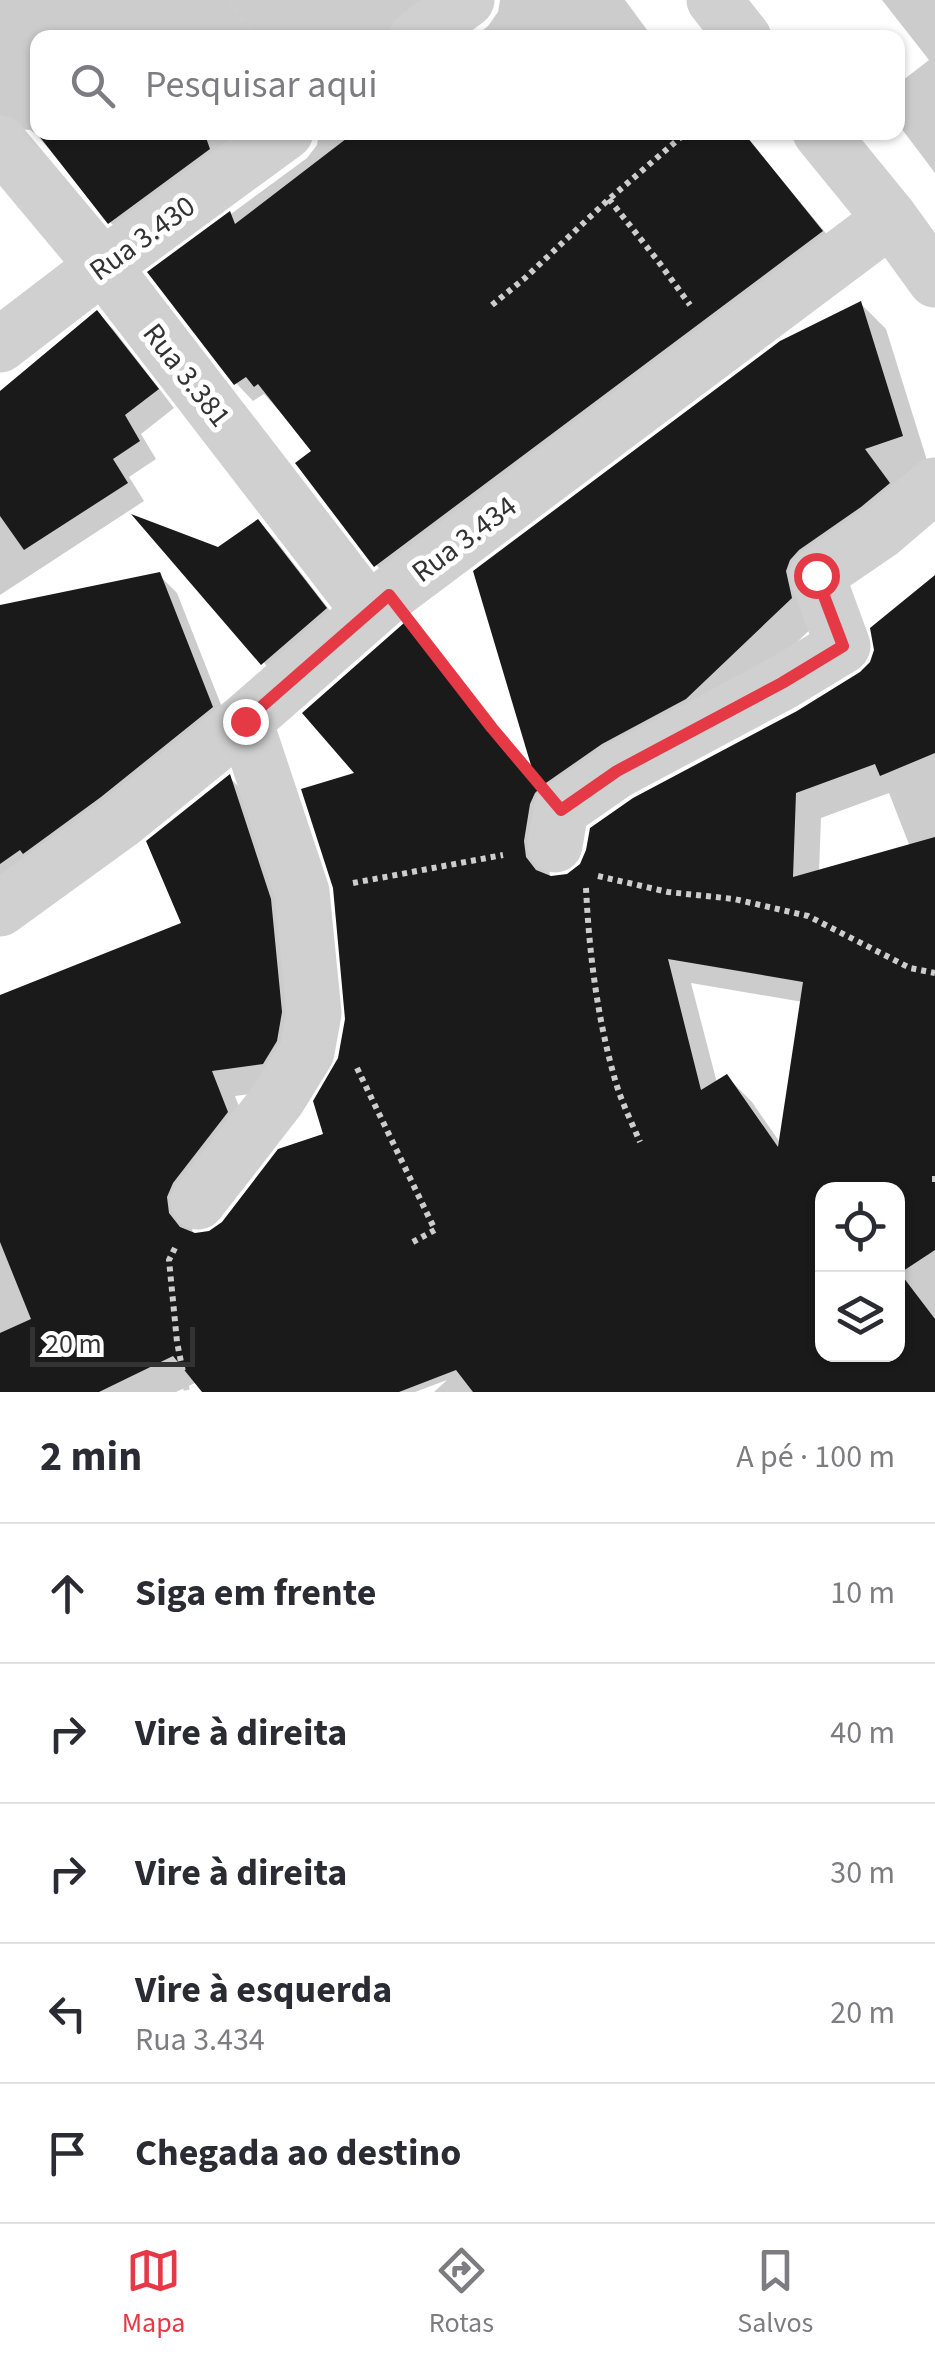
<!DOCTYPE html>
<html lang="pt">
<head>
<meta charset="utf-8">
<style>
  body { margin:0; font-family:"Source Sans 3",sans-serif; background:#f7f7f7; color:#2b2b33 }
  .controls { position:absolute; right:30px; bottom:30px; display:grid; overflow:hidden; border-radius:20px; box-shadow:0 2px 8px #0004 }
  .controls button { width:90px; height:90px; display:grid; place-items:center; padding:0; border:0; border-bottom:2px solid #e1e1e2; background:#fff; color:#2b2b33; font:50px sans-serif }
  .scale { position:absolute; left:30px; bottom:25px; width:165px; box-sizing:border-box; padding-left:10px; border:5px solid #333; border-top:0; font-size:28px; line-height:35px; white-space:nowrap; color:#333; -webkit-text-stroke:8px #fff; paint-order:stroke }
  .stop { position:absolute; width:30px; height:30px; margin:-22px; border:8px solid #e63946; border-radius:50%; background:#fff }
  .stop.end { background:#e63946; border-color:#fff; box-shadow:0 2px 10px #0008 }
  .list { margin:0; padding:0; list-style:none }
  h2 { display:flex; justify-content:space-between; align-items:center; height:130px; margin:0; padding:0 40px; font-size:42px }
  h2 small { font-size:32px; font-weight:400; color:#7c7c81 }
  .list li { display:grid; grid-template-columns:65px 1fr auto; gap:30px; align-items:center; box-sizing:border-box; height:140px; padding:0 40px; border-top:2px solid #e1e1e2 }
  .list b { display:block; font-size:38px; white-space:nowrap }
  .list p { margin:0; font-size:32px; white-space:nowrap; color:#7c7c81 }
  .list em { font-size:32px; font-style:normal; color:#7c7c81 }
  .icon { flex:none; width:55px; height:55px; fill:none; stroke:currentColor; stroke-width:2; stroke-linecap:round; stroke-linejoin:round }
  .map { position:relative; flex:none; width:935px; height:1392px; overflow:hidden }
  .search { position:absolute; background:#fff; box-shadow:0 2px 8px #0004; left:30px; right:30px; top:30px; height:110px; display:flex; align-items:center; gap:25px; box-sizing:border-box; padding:0 35px; border-radius:20px; color:#7c7c81; font-size:38px }
  .sheet { height:830px; background:#fff }
  nav { display:flex; justify-content:space-around; align-items:center; box-sizing:border-box; height:140px; border-top:2px solid #e1e1e2; background:#fff; font-size:28px; color:#7c7c81 }
  nav a { display:grid; justify-items:center; gap:5px }
  nav .on { color:#e63946 }
  .map>svg:first-child { display:block }
  .shadow { fill:#0003; fill-rule:evenodd }
  .building { fill:#1a1a1a; fill-rule:evenodd }
  .lines { fill:none; stroke-linecap:round; stroke-linejoin:round }
  .path { stroke:#cdcdcd; stroke-width:6; stroke-dasharray:5 5; stroke-linecap:butt }
  .minor { stroke:#d0d0d0; stroke-width:55 }
  .route { stroke:#e63946; stroke-width:12 }
  .labels { text-anchor:middle; stroke-width:10; stroke-linejoin:round; paint-order:stroke }
  .street-label { font-size:30px; fill:#333; stroke:#fff }
</style>
</head>
<body>
<div class="map">
<svg width="935" height="1392" viewBox="0 0 935 1392">
  <rect width="100%" height="100%" fill="#fff"/>
  <path class="shadow" d="M0,0H455L409,38H38V132H273L127,239L110,222L37,135L30,130L14,129L0,135Z
    M500,0H625L653,38H473L488,26L498,12Z
    M882,0H935V173L898,124V84L929,60Z
    M319,132H742L839,249L394,583L376,565L315,451L264,394L253,401L236,383L151,273L307,158L317,145Z
    M861,304L886,329L935,486L886,532L816,624L711,724L628,768L549,867L550,878L568,876L798,713L861,675L935,578V1392H434L447,1380L415,1392H205L197,1382L176,1392H0V998L184,924L229,777L254,802L296,926L288,1089L235,1096L252,1139L192,1225L193,1236L212,1233L326,1135L348,1010L358,775L404,627L430,652L540,784ZM889,793L910,847L819,873L821,818ZM691,983L803,1002L781,1144L752,1102L727,1077L717,1083ZM822,1190H898V1354H822Z
    M97,313L114,330L174,408L141,434L156,459L129,477L144,501L0,595V394Z
    M140,519L218,550L258,522L274,538L341,625L279,680Z
    M159,575L177,593L229,725L0,900V607Z"/>
  <path class="building" d="M36,132H204L210,149L108,224Z
    M355,132H743L823,231L374,567L295,463L311,451L258,384L254,387L246,377L234,385L147,272L230,211L235,224Z
    M861,301L903,436L865,449L890,483L861,507L799,550L790,560L786,571L792,598L686,699L602,744L543,785L535,793L530,804L524,841L526,857L536,870L551,876L567,874L580,864L586,850L590,828L633,798L797,711L860,672L870,662L874,650L870,628L935,575V753L880,776L875,764L796,793L793,877L935,837V1250L900,1273L935,1319V1392H473L456,1370L399,1392H202L173,1356L99,1392H0V1333L31,1319L0,1242V995L181,923L146,841L230,774L271,899L282,1012L277,1041L263,1064L212,1071L228,1112L173,1183L167,1197L169,1213L180,1227L195,1233L209,1231L222,1222L278,1149L323,1134L313,1101L338,1058L345,1019L333,888L301,789L354,773L302,713L404,623L536,782L473,571L780,341ZM668,959L803,982L778,1147L727,1074L701,1090ZM822,1190H898V1354H822Z
    M97,310L159,389L125,415L140,441L113,459L128,483L24,550L0,516V391Z
    M131,514L218,547L258,519L327,608L261,665Z
    M160,572L213,707L101,797L23,854L20,850L0,864V605Z"/>
  <g class="lines">
    <path class="path" d="M230,0L256,38
      M609,199L658,261L690,305
      M492,305L525,278L609,199L687,132
      M423,639L527,770
      M598,876L668,892L734,899L808,916L910,968L935,973
      M353,883L503,855
      M586,888C589,951 597,1016 614,1076C620,1099 631,1121 640,1142
      M357,1068L435,1230L411,1243
      M932,1179H935
      M175,1248L169,1260L177,1342L187,1392"/>
    <path class="minor" d="M714,0L744,38
      M416,38L467,0
      M820,132L891,219L935,280
      M0,143L103,266L369,611
      M0,345L103,266L286,132
      M555,845L561,810L617,771L782,683L843,646L817,575L880,532L935,485
      M0,909L120,822L245,721L389,595L891,219
      M198,1202L278,1099L307,1052L314,1013L302,892L245,721"/>
  </g>
  <g class="lines">
    <path class="route" d="M245,721L389,595L492,728L561,810L617,771L782,683L843,646L816,575"/>
  </g>
  <g class="labels">
    <g class="street-label">
      <text transform="translate(142 238) rotate(-36)" y="10">Rua 3.430</text>
      <text transform="translate(187 375) rotate(52)" y="10">Rua 3.381</text>
      <text transform="translate(464 539) rotate(-37)" y="10">Rua 3.434</text>
    </g>
  </g>
</svg>
<div class="controls">
<button><svg class="icon" aria-label="locate" viewBox="0 0 24 24"><circle cx="12" cy="12" r="6"/><path d="M12 2v4M12 18v4M2 12h4M18 12h4"/></svg></button>
<button><svg class="icon" aria-label="layers" viewBox="0 0 24 24"><path d="M12 4l9 5-9 5-9-5zM3 14l9 5 9-5"/></svg></button>
</div>
<div class="scale">20 m</div>
<div class="stop" style="left:816px;top:575px"></div>
<div class="stop end" style="left:245px;top:721px"></div>
<div class="search"><svg class="icon" aria-label="search" viewBox="0 0 24 24"><circle cx="10" cy="10" r="6"/><path d="M15 15l6 6"/></svg>Pesquisar aqui</div>
</div>
<section class="sheet">
<h2>2 min<small>A pé · 100 m</small></h2>
<ul class="list">
<li><svg class="icon" aria-label="ahead" viewBox="0 0 24 24"><path d="M12 20V5M6 11l6-6 6 6"/></svg><div><b>Siga em frente</b></div><em>10 m</em></li>
<li><svg class="icon" aria-label="right" viewBox="0 0 24 24"><path d="M7 20v-9h11M14 6l5 5-5 5"/></svg><div><b>Vire à direita</b></div><em>40 m</em></li>
<li><svg class="icon" aria-label="right" viewBox="0 0 24 24"><path d="M7 20v-9h11M14 6l5 5-5 5"/></svg><div><b>Vire à direita</b></div><em>30 m</em></li>
<li><svg class="icon" aria-label="left" viewBox="0 0 24 24"><path d="M17 20v-9H6M10 6l-5 5 5 5"/></svg><div><b>Vire à esquerda</b><p>Rua 3.434</p></div><em>20 m</em></li>
<li><svg class="icon" aria-label="arrive" viewBox="0 0 24 24"><path d="M6 21V4h12l-3 4 3 4H6"/></svg><div><b>Chegada ao destino</b></div></li>
</ul>
</section>
<nav>
<a class="on"><svg class="icon" aria-label="map" viewBox="0 0 24 24"><path d="M3 6l6-2 6 2 6-2v14l-6 2-6-2-6 2zM9 4v14M15 6v14"/></svg>Mapa</a>
<a><svg class="icon" aria-label="directions" viewBox="0 0 24 24"><path d="M12 3l9 9-9 9-9-9zM9 14v-3h6M13 9l2 2-2 2"/></svg>Rotas</a>
<a><svg class="icon" aria-label="saved" viewBox="0 0 24 24"><path d="M7 4h10v16l-5-4-5 4z"/></svg>Salvos</a>
</nav>
</body>
</html>
